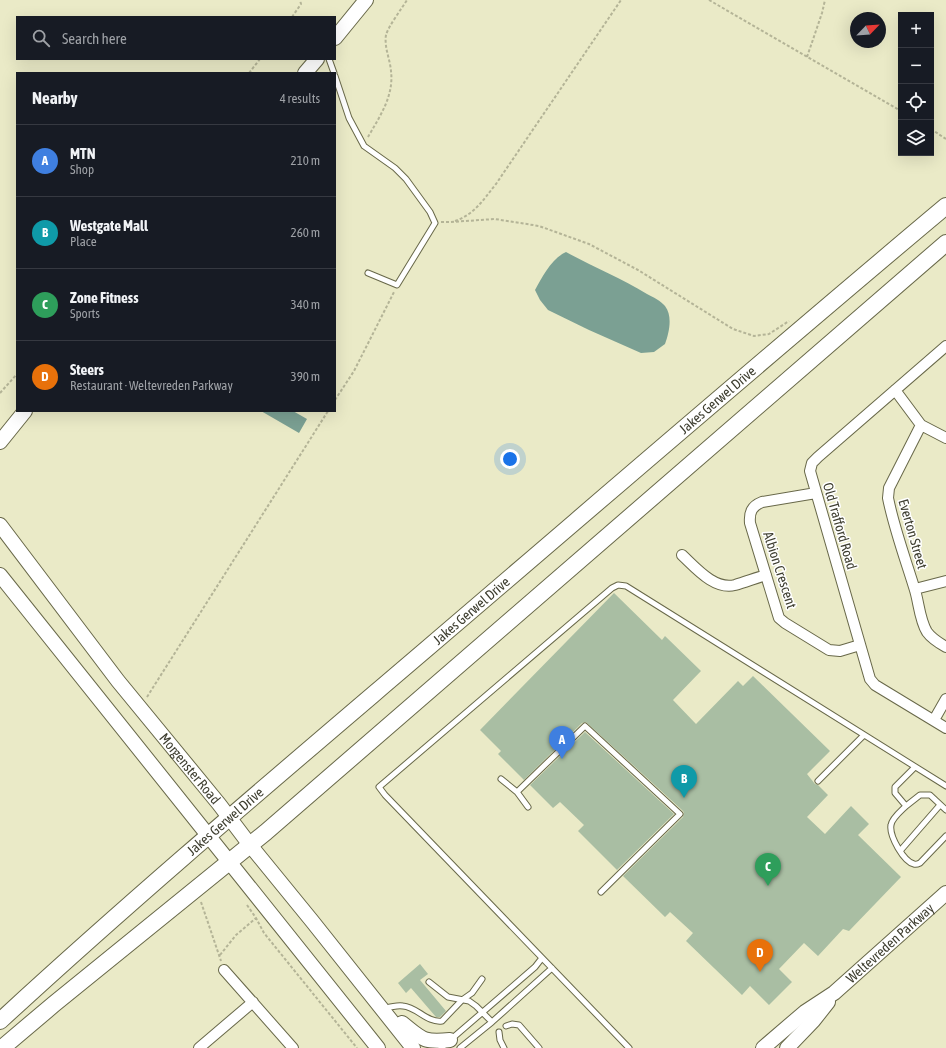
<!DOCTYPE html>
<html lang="en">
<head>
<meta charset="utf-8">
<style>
  body { margin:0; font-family:"Asap Condensed",sans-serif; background:#242831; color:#f1f3f6 }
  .controls { position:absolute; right:12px; top:12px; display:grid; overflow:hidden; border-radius:0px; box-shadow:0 4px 16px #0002 }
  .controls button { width:36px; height:36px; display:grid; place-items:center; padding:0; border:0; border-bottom:1px solid #363941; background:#171b24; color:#f1f3f6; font:20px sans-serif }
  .compass { position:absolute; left:850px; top:12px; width:36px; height:36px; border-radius:50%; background:#171b24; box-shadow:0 4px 16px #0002; rotate:65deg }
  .you { position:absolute; left:510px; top:459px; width:14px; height:14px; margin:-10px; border:3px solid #fff; border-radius:50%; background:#1a73e8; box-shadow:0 0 0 6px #1a73e833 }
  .badge { display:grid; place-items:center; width:26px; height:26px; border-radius:50%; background:#d93025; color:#fff; font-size:13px; font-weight:700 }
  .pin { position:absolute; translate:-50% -33px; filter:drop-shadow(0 1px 2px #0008) }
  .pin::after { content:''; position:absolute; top:21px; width:14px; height:12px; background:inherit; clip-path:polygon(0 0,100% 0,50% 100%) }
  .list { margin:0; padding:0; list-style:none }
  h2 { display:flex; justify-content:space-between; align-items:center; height:52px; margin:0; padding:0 16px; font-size:17px }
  h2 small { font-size:13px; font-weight:400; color:#9ea1a6 }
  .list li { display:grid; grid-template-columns:26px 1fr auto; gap:12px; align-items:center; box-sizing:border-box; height:72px; padding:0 16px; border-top:1px solid #363941 }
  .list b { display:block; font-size:15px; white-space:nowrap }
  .list p { margin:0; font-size:13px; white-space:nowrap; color:#9ea1a6 }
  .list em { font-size:13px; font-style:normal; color:#9ea1a6 }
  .icon { flex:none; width:22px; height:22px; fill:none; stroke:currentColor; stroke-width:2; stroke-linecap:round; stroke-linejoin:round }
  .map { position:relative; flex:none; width:946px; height:1048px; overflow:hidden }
  .search { position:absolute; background:#171b24; box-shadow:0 4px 16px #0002; left:16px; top:16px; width:320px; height:44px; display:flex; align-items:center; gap:10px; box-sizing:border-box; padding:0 14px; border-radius:0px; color:#9ea1a6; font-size:15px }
  .panel { position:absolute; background:#171b24; box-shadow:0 4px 16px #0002; left:16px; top:72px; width:320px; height:340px; border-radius:0px }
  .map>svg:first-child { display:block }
  .water { fill:#7ba093 }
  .building { fill:#a9bea3 }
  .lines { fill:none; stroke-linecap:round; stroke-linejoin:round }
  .lane-casing { stroke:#686849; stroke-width:7 }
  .street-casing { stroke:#686849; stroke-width:12 }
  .secondary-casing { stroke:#686849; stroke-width:16 }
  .primary-casing { stroke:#686849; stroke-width:18 }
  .path { stroke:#b4b497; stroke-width:2; stroke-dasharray:3 2; stroke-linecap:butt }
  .lane { stroke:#fff; stroke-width:5 }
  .street { stroke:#fff; stroke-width:10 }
  .secondary { stroke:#fff; stroke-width:14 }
  .primary { stroke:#fff; stroke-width:16 }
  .labels { text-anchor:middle; stroke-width:3; stroke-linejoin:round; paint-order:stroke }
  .street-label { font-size:14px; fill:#3e3e30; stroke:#fff }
</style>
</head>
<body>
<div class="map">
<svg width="946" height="1048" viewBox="0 0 946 1048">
  <rect width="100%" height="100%" fill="#eaeac7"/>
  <path class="water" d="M566,252C593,267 621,278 647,294C653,297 661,301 665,306C673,316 669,333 665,344L654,352L641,353L589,330L548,310L540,300L535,290C543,276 551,259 566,252Z
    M261,411H293L307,419L299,433Z"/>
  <path class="building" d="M614,593L662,640L665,636L701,671L673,700L696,724L738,681L743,686L753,676L830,751L807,774L815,784L818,785L828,795L807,817L825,834L851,806L869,824L858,835L901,877L849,931L843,929L818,956L804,943L779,969L792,982L769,1005L750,986L742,995L686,941L693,933L670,912L665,917L623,876L683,817L684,813L683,811L586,722L582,723L524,780L498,754L501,751L480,730Z
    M585,732L674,814L617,870L578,831L584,825L560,802L553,808L530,785Z
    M420,964L428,974L420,980L446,1011L440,1017H436L411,988L406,993L398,983Z"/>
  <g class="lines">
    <defs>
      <path id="lane" d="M329,59L334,73
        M335,76L349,118L364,146L395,168L406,179L430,212L435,223L397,285L368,273
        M915,767L895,787V793L906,806L920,795H930L946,810
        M501,779L517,792L528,807
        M818,781L864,735
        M517,792L585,726L680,814L601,892
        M906,806C901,811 892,818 891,825C889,836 904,862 914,864C916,865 918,864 920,863L946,836
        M900,851L940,805
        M429,982L448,997L469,1001L476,1006L492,1022
        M383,1009C390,1007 396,1005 403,1006C417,1007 427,1023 442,1021L462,1000L472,993L482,979
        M506,1026L512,1024L519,1025L539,1048
        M499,1032L500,1040L504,1048
        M441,1048L535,967L542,958
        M460,1048L492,1022L552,968
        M629,1048L385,795L379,787L612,588L618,585L626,586L946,786"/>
      <path id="street" d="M946,346L818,457L812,463L810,471L870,679L875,685L946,728
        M895,390L921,425L946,438
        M921,425L889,488L888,498C894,528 905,558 914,587C919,601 919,619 927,632C932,639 939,643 946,647
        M816,493L762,502C752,506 749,512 750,523L779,618L785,623L829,650L840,651L860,645
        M682,555C696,568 714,590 735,585C745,582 756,578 766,575
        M915,589L946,581
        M934,720L946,699
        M224,970L293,1048
        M199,1048L253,1002"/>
      <g id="secondary">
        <path d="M335,38L366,0"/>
        <path d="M305,73L317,59"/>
        <path d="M0,442L25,411"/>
        <path id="s1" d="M0,525L118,681L219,804L250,845L312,921L413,1048"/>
        <path d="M0,575L378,1048"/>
        <path d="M402,1023C422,1039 423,1043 450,1040"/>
        <path id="s2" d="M763,1048L805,1012L834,993L946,893"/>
        <path d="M787,1048L813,1021L828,1002"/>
      </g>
      <g id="primary">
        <path id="s3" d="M0,1021C140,892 286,769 430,646C602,499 773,351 946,206"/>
        <path d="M2,1048L54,1004L266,832L946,243"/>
      </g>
    </defs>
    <use href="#lane" class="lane-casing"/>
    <use href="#street" class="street-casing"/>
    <use href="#secondary" class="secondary-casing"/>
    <use href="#primary" class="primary-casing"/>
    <path class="path" d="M709,0L901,111
      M292,17L301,4L300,0
      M807,57L822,13L825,0
      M249,73L260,59
      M931,129L946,139
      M368,137C380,116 394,96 391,71C390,59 384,47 386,35C388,27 402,8 407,0
      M455,221C475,214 483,200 496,184L621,0
      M441,222H451
      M451,222L495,219L539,226L589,244L638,270L733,329L754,336L769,334L789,321
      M0,393L17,374
      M335,400L354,371L394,292
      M147,697L328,411
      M201,902L221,961
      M247,905L256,918L264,933L357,1048
      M220,955L236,935L256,918"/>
    <use href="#lane" class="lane"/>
    <use href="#street" class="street"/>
    <use href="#secondary" class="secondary"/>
    <use href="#primary" class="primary"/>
  </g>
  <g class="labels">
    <g class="street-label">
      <text dy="5" stroke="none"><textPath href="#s3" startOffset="949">Jakes Gerwel Drive</textPath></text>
      <text transform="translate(840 526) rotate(74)" y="5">Old Trafford Road</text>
      <text transform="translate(913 534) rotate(74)" y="5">Everton Street</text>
      <text transform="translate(780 570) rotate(72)" y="5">Albion Crescent</text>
      <text dy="5" stroke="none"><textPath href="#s3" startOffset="625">Jakes Gerwel Drive</textPath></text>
      <text dy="5" stroke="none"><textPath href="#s1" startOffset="309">Morgenster Road</textPath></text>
      <text dy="5" stroke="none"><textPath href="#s3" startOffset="301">Jakes Gerwel Drive</textPath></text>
      <text dy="5" stroke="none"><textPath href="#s2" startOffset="165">Weltevreden Parkway</textPath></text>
    </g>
  </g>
</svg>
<div class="controls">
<button>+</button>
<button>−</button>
<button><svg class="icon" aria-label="locate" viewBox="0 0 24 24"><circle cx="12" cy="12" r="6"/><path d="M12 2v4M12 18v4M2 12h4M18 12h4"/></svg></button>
<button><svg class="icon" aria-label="layers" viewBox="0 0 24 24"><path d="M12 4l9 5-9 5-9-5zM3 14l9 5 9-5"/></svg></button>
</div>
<svg class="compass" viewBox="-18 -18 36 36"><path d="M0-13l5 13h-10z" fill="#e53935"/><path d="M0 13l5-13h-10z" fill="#9ea1a6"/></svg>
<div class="you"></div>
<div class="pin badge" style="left:562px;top:759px;background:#3f7fe0">A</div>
<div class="pin badge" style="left:684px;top:798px;background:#0f9aa8">B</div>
<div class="pin badge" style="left:768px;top:886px;background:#2e9e5b">C</div>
<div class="pin badge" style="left:760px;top:972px;background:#e8710a">D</div>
<div class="search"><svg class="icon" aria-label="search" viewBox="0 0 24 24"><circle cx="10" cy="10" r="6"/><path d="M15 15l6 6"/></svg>Search here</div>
<section class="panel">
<h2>Nearby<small>4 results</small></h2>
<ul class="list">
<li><span class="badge" style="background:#3f7fe0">A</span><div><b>MTN</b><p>Shop</p></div><em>210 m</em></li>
<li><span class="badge" style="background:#0f9aa8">B</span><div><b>Westgate Mall</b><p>Place</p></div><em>260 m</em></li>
<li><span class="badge" style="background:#2e9e5b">C</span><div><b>Zone Fitness</b><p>Sports</p></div><em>340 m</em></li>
<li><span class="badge" style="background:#e8710a">D</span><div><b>Steers</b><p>Restaurant · Weltevreden Parkway</p></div><em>390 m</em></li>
</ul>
</section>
</div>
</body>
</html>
